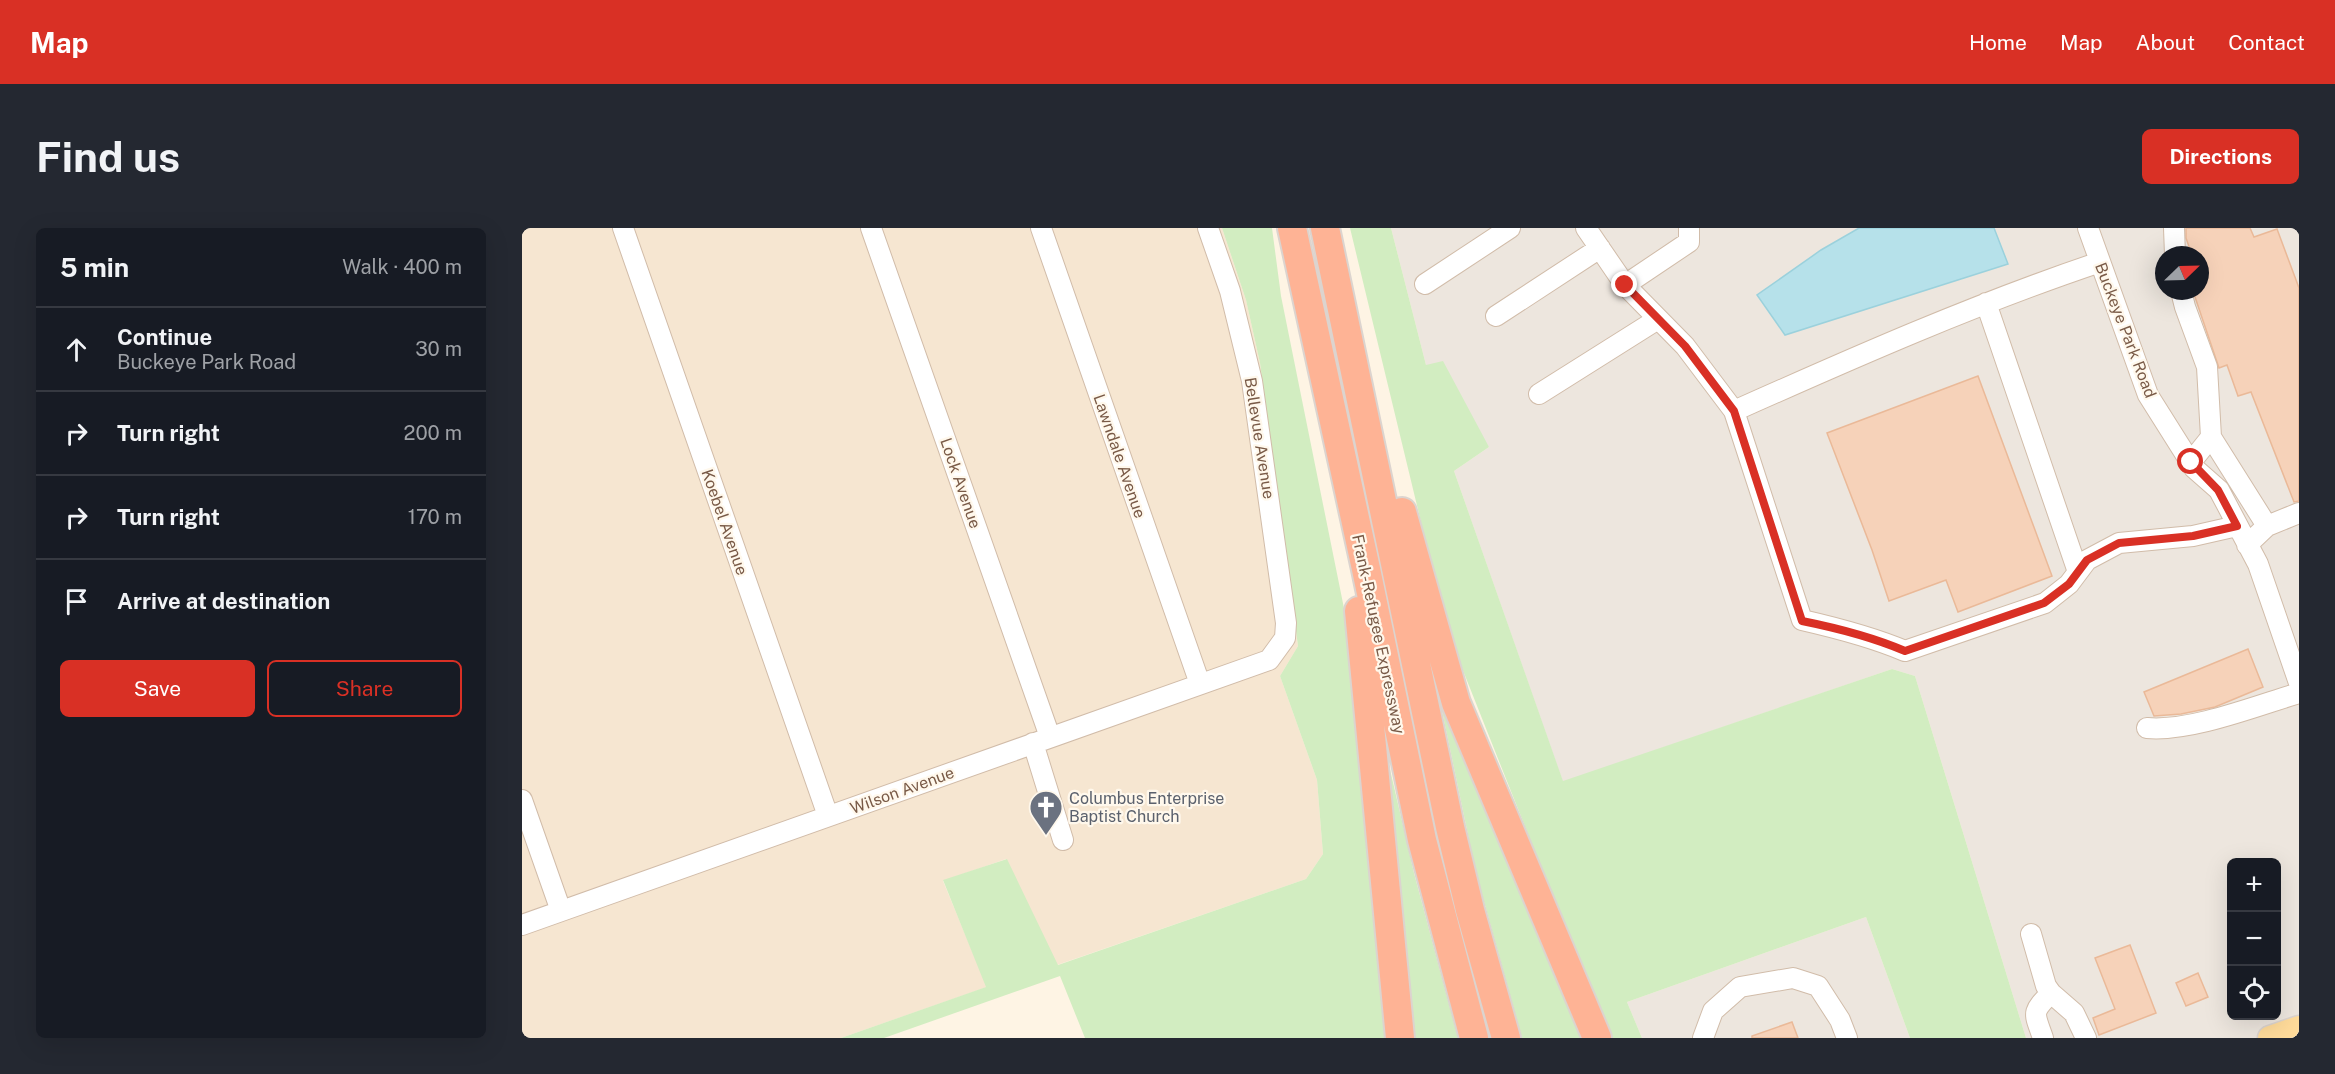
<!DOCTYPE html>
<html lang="en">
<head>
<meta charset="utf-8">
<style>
  body { margin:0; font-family:"Public Sans",sans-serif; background:#242831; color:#f1f3f6 }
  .controls { position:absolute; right:18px; bottom:18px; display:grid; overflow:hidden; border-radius:9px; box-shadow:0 6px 24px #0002 }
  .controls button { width:54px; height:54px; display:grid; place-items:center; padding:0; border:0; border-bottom:2px solid #363941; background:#171b24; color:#f1f3f6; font:30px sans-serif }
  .compass { position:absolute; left:1633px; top:18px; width:54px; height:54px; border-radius:50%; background:#171b24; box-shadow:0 6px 24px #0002; rotate:67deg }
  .stop { position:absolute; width:18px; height:18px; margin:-14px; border:4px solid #d93025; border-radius:50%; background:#fff }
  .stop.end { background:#d93025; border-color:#fff; box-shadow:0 2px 6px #0008 }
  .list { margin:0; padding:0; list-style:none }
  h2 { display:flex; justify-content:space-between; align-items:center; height:78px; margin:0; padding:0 24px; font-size:26px }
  h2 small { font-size:20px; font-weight:400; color:#9ea1a6 }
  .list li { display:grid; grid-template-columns:39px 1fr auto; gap:18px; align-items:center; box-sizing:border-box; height:84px; padding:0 24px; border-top:2px solid #363941 }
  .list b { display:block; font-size:22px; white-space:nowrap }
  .list p { margin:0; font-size:20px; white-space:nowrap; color:#9ea1a6 }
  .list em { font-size:20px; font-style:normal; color:#9ea1a6 }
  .actions { display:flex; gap:12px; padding:18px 24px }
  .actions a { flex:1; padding:14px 0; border:2px solid #d93025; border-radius:9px; text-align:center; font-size:21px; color:#d93025 }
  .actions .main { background:#d93025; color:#fff }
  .icon { flex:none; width:33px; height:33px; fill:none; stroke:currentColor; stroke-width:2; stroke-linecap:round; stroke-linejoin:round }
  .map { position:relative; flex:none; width:1777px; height:810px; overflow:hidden; border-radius:9px }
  header { display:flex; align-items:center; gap:36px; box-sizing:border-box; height:84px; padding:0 30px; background:#d93025; color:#fff }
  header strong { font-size:28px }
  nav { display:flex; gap:33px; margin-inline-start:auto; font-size:21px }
  .intro { display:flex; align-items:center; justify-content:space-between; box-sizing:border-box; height:144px; padding:0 36px }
  h1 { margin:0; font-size:42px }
  .button { padding:15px 27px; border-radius:9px; background:#d93025; color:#fff; font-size:21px; font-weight:700 }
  main { display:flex; gap:36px; padding:0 36px }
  aside { flex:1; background:#171b24; border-radius:9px; box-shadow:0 6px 24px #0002 }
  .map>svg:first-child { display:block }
  .residential { fill:#f6e6d1 }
  .industrial { fill:#ede6de; fill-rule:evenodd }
  .green { fill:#d2edc1 }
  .water { fill:#b6e1ea; stroke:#9bd1dc; stroke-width:1.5 }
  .building { fill:#f6d2b9; stroke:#eab998; stroke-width:1.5 }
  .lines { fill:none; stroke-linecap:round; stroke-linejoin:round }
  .minor-casing { stroke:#d1bca9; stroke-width:22 }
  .major-casing { stroke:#dcd4cf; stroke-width:27 }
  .highway-casing { stroke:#dcd4cf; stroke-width:32 }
  .minor { stroke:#fff; stroke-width:20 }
  .major { stroke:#ffdb9a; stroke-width:24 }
  .highway { stroke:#feb395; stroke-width:28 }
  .route { stroke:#d93025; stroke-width:8 }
  .labels { text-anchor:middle; stroke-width:4.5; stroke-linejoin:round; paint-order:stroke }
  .street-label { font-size:16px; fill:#795a47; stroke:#fff8ec }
  .worship-label { font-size:16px; fill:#5b616d; stroke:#fff8ec; text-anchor:start }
</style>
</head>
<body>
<header>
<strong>Map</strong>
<nav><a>Home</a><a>Map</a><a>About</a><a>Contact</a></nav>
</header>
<div class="intro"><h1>Find us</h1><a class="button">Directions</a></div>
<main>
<aside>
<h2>5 min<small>Walk · 400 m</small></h2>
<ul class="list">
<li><svg class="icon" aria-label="ahead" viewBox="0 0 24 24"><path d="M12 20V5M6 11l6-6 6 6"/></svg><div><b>Continue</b><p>Buckeye Park Road</p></div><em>30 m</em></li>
<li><svg class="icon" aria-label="right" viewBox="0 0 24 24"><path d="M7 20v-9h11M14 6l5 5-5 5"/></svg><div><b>Turn right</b></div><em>200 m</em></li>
<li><svg class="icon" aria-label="right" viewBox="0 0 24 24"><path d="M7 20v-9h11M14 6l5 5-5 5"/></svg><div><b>Turn right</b></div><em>170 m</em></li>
<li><svg class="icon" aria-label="arrive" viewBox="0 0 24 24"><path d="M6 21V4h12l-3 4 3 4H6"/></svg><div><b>Arrive at destination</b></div></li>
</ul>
<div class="actions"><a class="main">Save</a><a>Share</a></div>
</aside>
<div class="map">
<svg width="1777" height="810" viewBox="0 0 1777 810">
  <rect width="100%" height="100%" fill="#fef4e4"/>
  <path class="residential" d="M0,0H700L724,72L738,135L776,418L758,448L795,552L801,626L784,651L535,737L484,631L421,653L465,759L319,810H0Z"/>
  <path class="industrial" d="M869,0H1777V810H1504L1393,448L1370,441L1041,554L932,243L967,219L904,137ZM1642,27H1678V63H1642ZM1710,634H1754V788H1710Z
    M1344,689L1388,810H1120L1105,774Z"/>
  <path class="green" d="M700,0H750L759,68L829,415L867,810H563L538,748L362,810H319L464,759L421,652L485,631L536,737L784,651L801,626L795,552L758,448L776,418L738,135L724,72Z
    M828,0H869L904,137L921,133L967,219L932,243L1041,553L1370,441L1393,448L1504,810H1388L1344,689L1105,774L1120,810H1087L938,435L912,348Z
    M907,421L1066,810H1000L954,645Z
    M867,537L892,645L936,810H887L862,538Z"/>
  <path class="water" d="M1337,0H1472L1486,36L1263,107L1235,67L1299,22Z"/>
  <path class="building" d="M1664,0H1728L1732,9L1755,1L1777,60V273L1772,274L1729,164L1716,168L1705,137L1697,140L1671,63H1678V27H1670L1664,10Z
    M1456,148L1530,348L1436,384L1424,352L1367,373L1350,322L1305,205Z
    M1726,421L1741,459L1693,479L1659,486L1632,488L1622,464Z
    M1608,717L1634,785L1577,807L1571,790L1593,781L1573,730Z
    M1676,745L1686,769L1664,778L1654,755Z
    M1270,794L1276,810H1230V808Z"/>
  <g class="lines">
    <defs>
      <path id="minor" d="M101,0L306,588
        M349,0L528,509
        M519,0L678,456
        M1064,0L1103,57L1163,118L1212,183
        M1566,0L1626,167L1672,240L1697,262L1736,336L1777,455
        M1652,0L1653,27
        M1578,34C1453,76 1333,129 1212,183L1280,392C1315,400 1350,409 1383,423L1523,375L1547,356L1565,332L1597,315L1671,308L1715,298
        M903,56L988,0
        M1103,57L1167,14V0
        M1659,63L1663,79L1685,139L1689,209L1669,234
        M1464,75L1556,344
        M974,88L1078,20
        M1017,166L1136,91
        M1689,209L1745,298L1725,317
        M1745,298L1777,285
        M1625,500C1668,504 1734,478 1777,465
        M511,515L541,612
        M0,572L39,683
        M0,697L747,432L763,410L764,395L730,153L708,63L686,0
        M1509,706L1524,758L1529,765L1552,785L1564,810
        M1181,810L1191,783L1218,759L1271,750L1296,758L1318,792L1325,810
        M1521,810C1512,784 1509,785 1529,765"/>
      <path id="major" d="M1748,810L1777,800"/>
      <path id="highway" d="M770,0L844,341L900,612L952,810
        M803,0L928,599L948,682L984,810
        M880,284L934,475L1075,810
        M837,383L878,810"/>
    </defs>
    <use href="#minor" class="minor-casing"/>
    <use href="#major" class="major-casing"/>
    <use href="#highway" class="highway-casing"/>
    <use href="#minor" class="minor"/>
    <use href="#major" class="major"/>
    <use href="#highway" class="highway"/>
  </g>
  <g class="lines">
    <path class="route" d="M1103,57L1163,118L1212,183L1280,393C1315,400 1350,409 1383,423L1522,375L1547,356L1565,332L1597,315L1671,308L1715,298L1696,262L1669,234"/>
  </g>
  <defs>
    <symbol id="church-pin" viewBox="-11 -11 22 30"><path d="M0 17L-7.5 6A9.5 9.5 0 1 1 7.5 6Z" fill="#6b7280" stroke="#fff8ec"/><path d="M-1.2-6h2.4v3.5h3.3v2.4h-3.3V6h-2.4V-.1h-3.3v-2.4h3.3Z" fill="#fff"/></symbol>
  </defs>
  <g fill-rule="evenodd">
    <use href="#church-pin" x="505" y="560" width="38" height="52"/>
  </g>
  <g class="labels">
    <g class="street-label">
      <text transform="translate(1604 102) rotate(69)" y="6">Buckeye Park Road</text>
      <text transform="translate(738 210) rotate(81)" y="6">Bellevue Avenue</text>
      <text transform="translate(598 228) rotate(71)" y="6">Lawndale Avenue</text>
      <text transform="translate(439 255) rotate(71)" y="6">Lock Avenue</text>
      <text transform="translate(203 294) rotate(71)" y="6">Koebel Avenue</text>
      <text transform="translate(857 406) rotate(78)" y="6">Frank-Refugee Expressway</text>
      <text transform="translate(380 562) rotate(-20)" y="6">Wilson Avenue</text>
    </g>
    <g class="worship-label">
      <text x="547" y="576">Columbus Enterprise<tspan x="547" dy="18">Baptist Church</tspan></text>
    </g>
  </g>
</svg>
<div class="controls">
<button>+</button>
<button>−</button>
<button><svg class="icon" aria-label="locate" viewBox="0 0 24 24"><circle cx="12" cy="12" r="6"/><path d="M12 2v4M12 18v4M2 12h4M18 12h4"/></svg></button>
</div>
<svg class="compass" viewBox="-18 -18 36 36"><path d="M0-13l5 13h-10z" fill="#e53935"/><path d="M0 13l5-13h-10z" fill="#9ea1a6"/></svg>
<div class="stop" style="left:1669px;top:234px"></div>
<div class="stop end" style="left:1103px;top:57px"></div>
</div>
</main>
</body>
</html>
